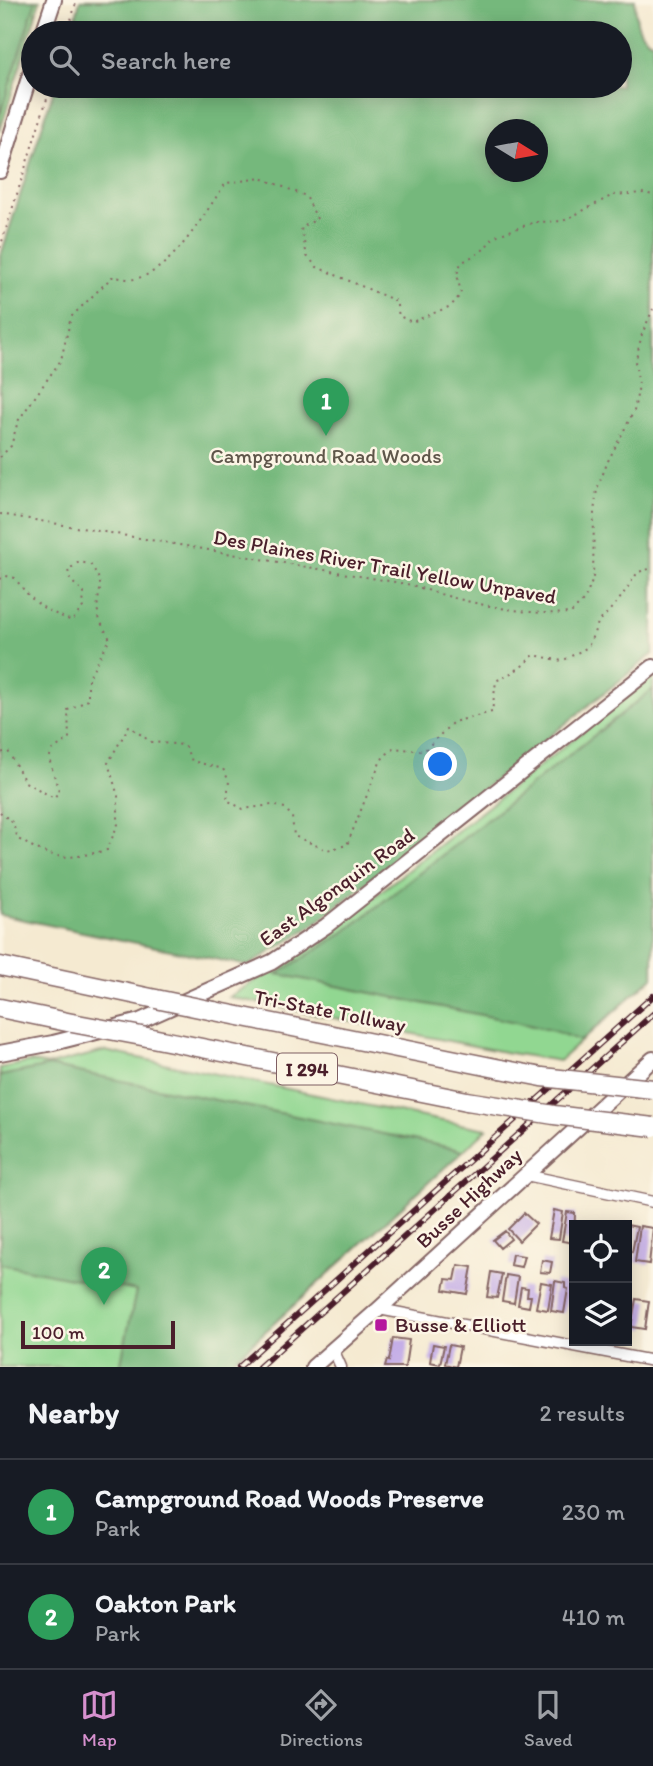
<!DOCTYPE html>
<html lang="en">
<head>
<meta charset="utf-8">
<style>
  body { margin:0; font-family:Itim,sans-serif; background:#242831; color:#f1f3f6 }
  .controls { position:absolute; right:21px; bottom:21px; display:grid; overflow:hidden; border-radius:0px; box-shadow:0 4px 18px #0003 }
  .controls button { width:63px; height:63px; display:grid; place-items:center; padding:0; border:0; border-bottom:2px solid #363941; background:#171b24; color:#f1f3f6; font:35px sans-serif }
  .compass { position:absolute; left:485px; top:119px; width:63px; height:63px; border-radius:50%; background:#171b24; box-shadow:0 4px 18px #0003; rotate:101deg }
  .scale { position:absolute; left:21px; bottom:18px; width:154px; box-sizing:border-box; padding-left:7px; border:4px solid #4a1f2b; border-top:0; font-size:19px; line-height:24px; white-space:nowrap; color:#4a1f2b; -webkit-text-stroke:5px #fcf5e5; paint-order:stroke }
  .you { position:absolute; left:441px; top:765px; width:24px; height:24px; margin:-18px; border:5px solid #fff; border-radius:50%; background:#1a73e8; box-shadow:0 0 0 10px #1a73e833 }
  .badge { display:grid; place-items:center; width:46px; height:46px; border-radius:50%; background:#d690ce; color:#fff; font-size:23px; font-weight:700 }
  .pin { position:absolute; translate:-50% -58px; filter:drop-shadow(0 2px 4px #0008) }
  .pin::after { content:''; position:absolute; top:37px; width:24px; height:21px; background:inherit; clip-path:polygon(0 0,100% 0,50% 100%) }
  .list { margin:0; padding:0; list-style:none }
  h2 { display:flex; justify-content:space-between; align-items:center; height:91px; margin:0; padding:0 28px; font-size:30px }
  h2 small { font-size:23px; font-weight:400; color:#9ea1a6 }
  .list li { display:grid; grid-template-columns:46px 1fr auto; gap:21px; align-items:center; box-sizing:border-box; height:105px; padding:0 28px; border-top:2px solid #363941 }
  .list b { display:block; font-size:26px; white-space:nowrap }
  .list p { margin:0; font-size:23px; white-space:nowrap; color:#9ea1a6 }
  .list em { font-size:23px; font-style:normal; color:#9ea1a6 }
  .icon { flex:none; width:38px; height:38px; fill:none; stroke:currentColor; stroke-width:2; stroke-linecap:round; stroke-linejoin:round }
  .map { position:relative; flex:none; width:653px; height:1367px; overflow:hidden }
  .search { position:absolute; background:#171b24; box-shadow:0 4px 18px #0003; left:21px; right:21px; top:21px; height:77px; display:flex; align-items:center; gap:18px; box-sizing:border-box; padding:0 24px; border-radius:38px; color:#9ea1a6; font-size:26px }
  .sheet { height:301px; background:#171b24 }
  nav { display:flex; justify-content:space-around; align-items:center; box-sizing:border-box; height:98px; border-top:2px solid #363941; background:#171b24; font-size:19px; color:#9ea1a6 }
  nav a { display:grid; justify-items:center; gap:4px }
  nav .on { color:#d690ce }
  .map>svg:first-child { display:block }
  .green { fill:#91d791; stroke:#6e7b5e; stroke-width:2 }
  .forest { fill:#74b87b; stroke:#5f6c53; stroke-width:2; fill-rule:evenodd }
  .building { fill:#bba2e7 }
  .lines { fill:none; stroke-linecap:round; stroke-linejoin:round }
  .minor-casing { stroke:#866665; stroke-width:13 }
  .secondary-casing { stroke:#866665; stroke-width:18 }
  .motorway-casing { stroke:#866665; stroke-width:21 }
  .path { stroke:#866665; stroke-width:2; stroke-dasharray:2 5; stroke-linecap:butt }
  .minor { stroke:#fff; stroke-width:10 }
  .secondary { stroke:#fff; stroke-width:14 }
  .motorway { stroke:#fff; stroke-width:18 }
  .rail-casing { stroke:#4a1f2b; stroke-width:6 }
  .rail { stroke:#fcf5e5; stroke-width:3.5; stroke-dasharray:10; stroke-linecap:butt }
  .motorway-bridge-casing { stroke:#866665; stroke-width:21; stroke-linecap:butt }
  .motorway-bridge { stroke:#fff; stroke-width:18 }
  .poi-dot { fill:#b5179e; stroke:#fcf5e5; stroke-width:2.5 }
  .labels { text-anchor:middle; stroke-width:5; stroke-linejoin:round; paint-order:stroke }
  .shield { fill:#fcf5e5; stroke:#7f5f63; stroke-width:2 }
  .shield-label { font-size:19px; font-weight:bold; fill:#4a1f2b }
  .park-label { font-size:21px; fill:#5f564a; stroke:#fcf5e5 }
  .street-label { font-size:21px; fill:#4a1f2b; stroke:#fcf5e5 }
  .poi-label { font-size:21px; fill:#4a1f2b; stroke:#fcf5e5; text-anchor:start }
</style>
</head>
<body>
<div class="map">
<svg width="653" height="1367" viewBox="0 0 653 1367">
  <rect width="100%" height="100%" fill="#fcf5e5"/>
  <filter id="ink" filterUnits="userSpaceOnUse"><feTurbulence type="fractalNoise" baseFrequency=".0143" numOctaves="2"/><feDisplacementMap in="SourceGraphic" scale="14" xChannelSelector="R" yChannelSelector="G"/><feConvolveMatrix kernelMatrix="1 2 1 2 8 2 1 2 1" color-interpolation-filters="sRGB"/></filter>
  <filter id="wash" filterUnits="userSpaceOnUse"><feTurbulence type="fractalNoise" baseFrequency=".00686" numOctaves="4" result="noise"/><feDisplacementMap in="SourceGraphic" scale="28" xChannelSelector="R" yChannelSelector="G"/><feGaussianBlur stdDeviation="1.57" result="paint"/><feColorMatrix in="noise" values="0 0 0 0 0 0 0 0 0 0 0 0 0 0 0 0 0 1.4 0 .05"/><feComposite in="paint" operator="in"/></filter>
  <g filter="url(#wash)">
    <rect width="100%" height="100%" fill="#f5ead1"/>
    <path class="green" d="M0,0H40L0,131Z
      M653,676V977L559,1061L504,1052L229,997L313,945Z
      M105,1051L437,1120L487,1129L226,1367H0V1068L31,1062L49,1065Z"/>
    <path class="forest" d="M0,0H36L0,116Z
      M80,0H635C636,16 635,34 653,42V654L312,926L248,966L0,915V258L55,86H620V33H72ZM496,130H538V172H496Z
      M653,689V977L581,1041L554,1031L511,1021L277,974L342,934Z
      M49,1066L452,1148L463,1151L226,1367H120L136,1291L0,1264V1076Z"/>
    <g id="blocks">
      <path class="building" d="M554,1210L563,1212L559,1239L549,1238Z
        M567,1212L575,1213L574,1243L562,1241Z
        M524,1213L536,1224L519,1241L508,1229Z
        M627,1225L637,1227L632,1252L627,1251Z
        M640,1226L653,1228L649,1264L635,1262Z
        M505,1231L511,1239L500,1248L493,1240Z
        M512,1254L524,1256L521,1267L510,1265Z
        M542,1260L552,1262L550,1273L540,1272Z
        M458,1265L472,1267L467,1294L444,1290L446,1279L455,1280Z
        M491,1272L502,1274L497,1298L487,1297Z
        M506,1275L518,1277L514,1303L502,1301Z
        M555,1281L565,1283V1288L568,1289L564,1313L551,1311Z
        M541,1282L552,1284L548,1310L536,1308Z
        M521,1287L528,1288L527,1296H531L529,1307L518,1305Z
        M636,1299L649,1301L645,1329L631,1327Z
        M393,1338L409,1340L405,1367H385L387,1360L389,1361Z
        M433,1344L444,1346L440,1364L430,1362Z
        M449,1345L460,1347L456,1367L445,1364Z"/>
    </g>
  </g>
  <g filter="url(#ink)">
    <use href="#blocks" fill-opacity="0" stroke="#866665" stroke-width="2"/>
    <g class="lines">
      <defs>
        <path id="minor" d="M526,1175L653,1202
          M379,1309L653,1361
          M333,1349L341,1367"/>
        <path id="secondary" d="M43,33L54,0
          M0,171L33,65
          M0,1053L53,1043L140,1021L272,962L326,926L653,667
          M313,1367L379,1309L653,1059"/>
        <path id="motorway" d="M0,966L156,999
          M0,1008L72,1023
          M214,1011L501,1069
          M147,1037L467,1101"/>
      </defs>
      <use href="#minor" class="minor-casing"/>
      <use href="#secondary" class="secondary-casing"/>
      <use href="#motorway" class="motorway-casing"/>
      <path class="path" d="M67,33L77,0
        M0,248L51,86
        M0,457L11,446L18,421L61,360L71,317L112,277C119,277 127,280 134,279C173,272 204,213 226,183L261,178L306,196L317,219L301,228L307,256L317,267L396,301L399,316L412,322L451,306L461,294L457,274L461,263L482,251L495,236L535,222L563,221L613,195L644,193L653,195
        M0,514L412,585C457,601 523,616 571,613L585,599L593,579L594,512L597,489L608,461L634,411L639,385L635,363L642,334L653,309
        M0,579L6,576L15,578C33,604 43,609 72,621L83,607L84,593L70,580L68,570L79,562L90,564C109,589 95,591 98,613C99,621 106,632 110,639L88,678V700L68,710L69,739L52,750L49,759L59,791L54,798L25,782L8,751L0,753
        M0,812L13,823L18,839C57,861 65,860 107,850L118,824V796L108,763L129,726L151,742L184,745L192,761L223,769L229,781L227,800L243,809L272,805L285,808L292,817L294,836L327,850L347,845L381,760L393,748L424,751L453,722L492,712L496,681L520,668L534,655L562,661L588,647L598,623L619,600L638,572L653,568"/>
      <use href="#minor" class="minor"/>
      <use href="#secondary" class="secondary"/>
      <use href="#motorway" class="motorway"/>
      <defs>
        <path id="rail" d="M239,1367L653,996
          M259,1367L653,1014"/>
      </defs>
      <use href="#rail" class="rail-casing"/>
      <use href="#rail" class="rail"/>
      <defs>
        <path id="motorway-bridge" d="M156,999L214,1011
          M72,1023L147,1037
          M501,1069L542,1077L653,1089
          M467,1101L554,1115L653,1127"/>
      </defs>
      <use href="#motorway-bridge" class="motorway-bridge-casing"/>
      <use href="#motorway-bridge" class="motorway-bridge"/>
    </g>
  </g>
  <rect class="poi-dot" x="374" y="1318" width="14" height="14" rx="3.5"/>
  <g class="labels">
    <rect class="shield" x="277" y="1053.5" width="60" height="31" rx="5"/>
    <g class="shield-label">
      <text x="307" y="1076">I 294</text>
    </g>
    <g class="park-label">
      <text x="326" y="463">Campground Road Woods</text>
    </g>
    <g class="street-label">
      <text transform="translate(385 567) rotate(10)" y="7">Des Plaines River Trail Yellow Unpaved</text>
      <text transform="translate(337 887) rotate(-36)" y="7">East Algonquin Road</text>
      <text transform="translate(330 1011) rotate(11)" y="7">Tri-State Tollway</text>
      <text transform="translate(469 1198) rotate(-43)" y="7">Busse Highway</text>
    </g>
    <g class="poi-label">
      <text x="395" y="1332">Busse &amp; Elliott</text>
    </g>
  </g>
</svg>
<div class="controls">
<button><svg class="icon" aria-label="locate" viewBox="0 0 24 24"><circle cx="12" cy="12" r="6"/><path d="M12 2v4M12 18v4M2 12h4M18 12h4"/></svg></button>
<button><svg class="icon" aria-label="layers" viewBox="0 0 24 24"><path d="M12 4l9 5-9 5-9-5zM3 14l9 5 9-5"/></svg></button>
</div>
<svg class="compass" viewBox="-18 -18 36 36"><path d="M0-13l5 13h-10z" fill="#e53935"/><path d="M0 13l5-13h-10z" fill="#9ea1a6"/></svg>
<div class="scale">100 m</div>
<div class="you"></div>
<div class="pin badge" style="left:326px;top:436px;background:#2e9e5b">1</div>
<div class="pin badge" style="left:104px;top:1305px;background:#2e9e5b">2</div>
<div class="search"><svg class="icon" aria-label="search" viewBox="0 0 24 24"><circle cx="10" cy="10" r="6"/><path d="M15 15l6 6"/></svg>Search here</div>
</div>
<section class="sheet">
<h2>Nearby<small>2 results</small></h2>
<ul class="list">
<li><span class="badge" style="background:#2e9e5b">1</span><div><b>Campground Road Woods Preserve</b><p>Park</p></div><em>230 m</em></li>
<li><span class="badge" style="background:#2e9e5b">2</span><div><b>Oakton Park</b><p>Park</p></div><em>410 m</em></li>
</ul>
</section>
<nav>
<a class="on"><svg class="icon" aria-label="map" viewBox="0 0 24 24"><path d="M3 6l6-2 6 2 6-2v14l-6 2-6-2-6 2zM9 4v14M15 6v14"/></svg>Map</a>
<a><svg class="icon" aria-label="directions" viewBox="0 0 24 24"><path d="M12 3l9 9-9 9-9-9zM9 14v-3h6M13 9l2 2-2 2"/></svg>Directions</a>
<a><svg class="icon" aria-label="saved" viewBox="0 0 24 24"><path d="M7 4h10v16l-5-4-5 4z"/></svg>Saved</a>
</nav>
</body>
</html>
